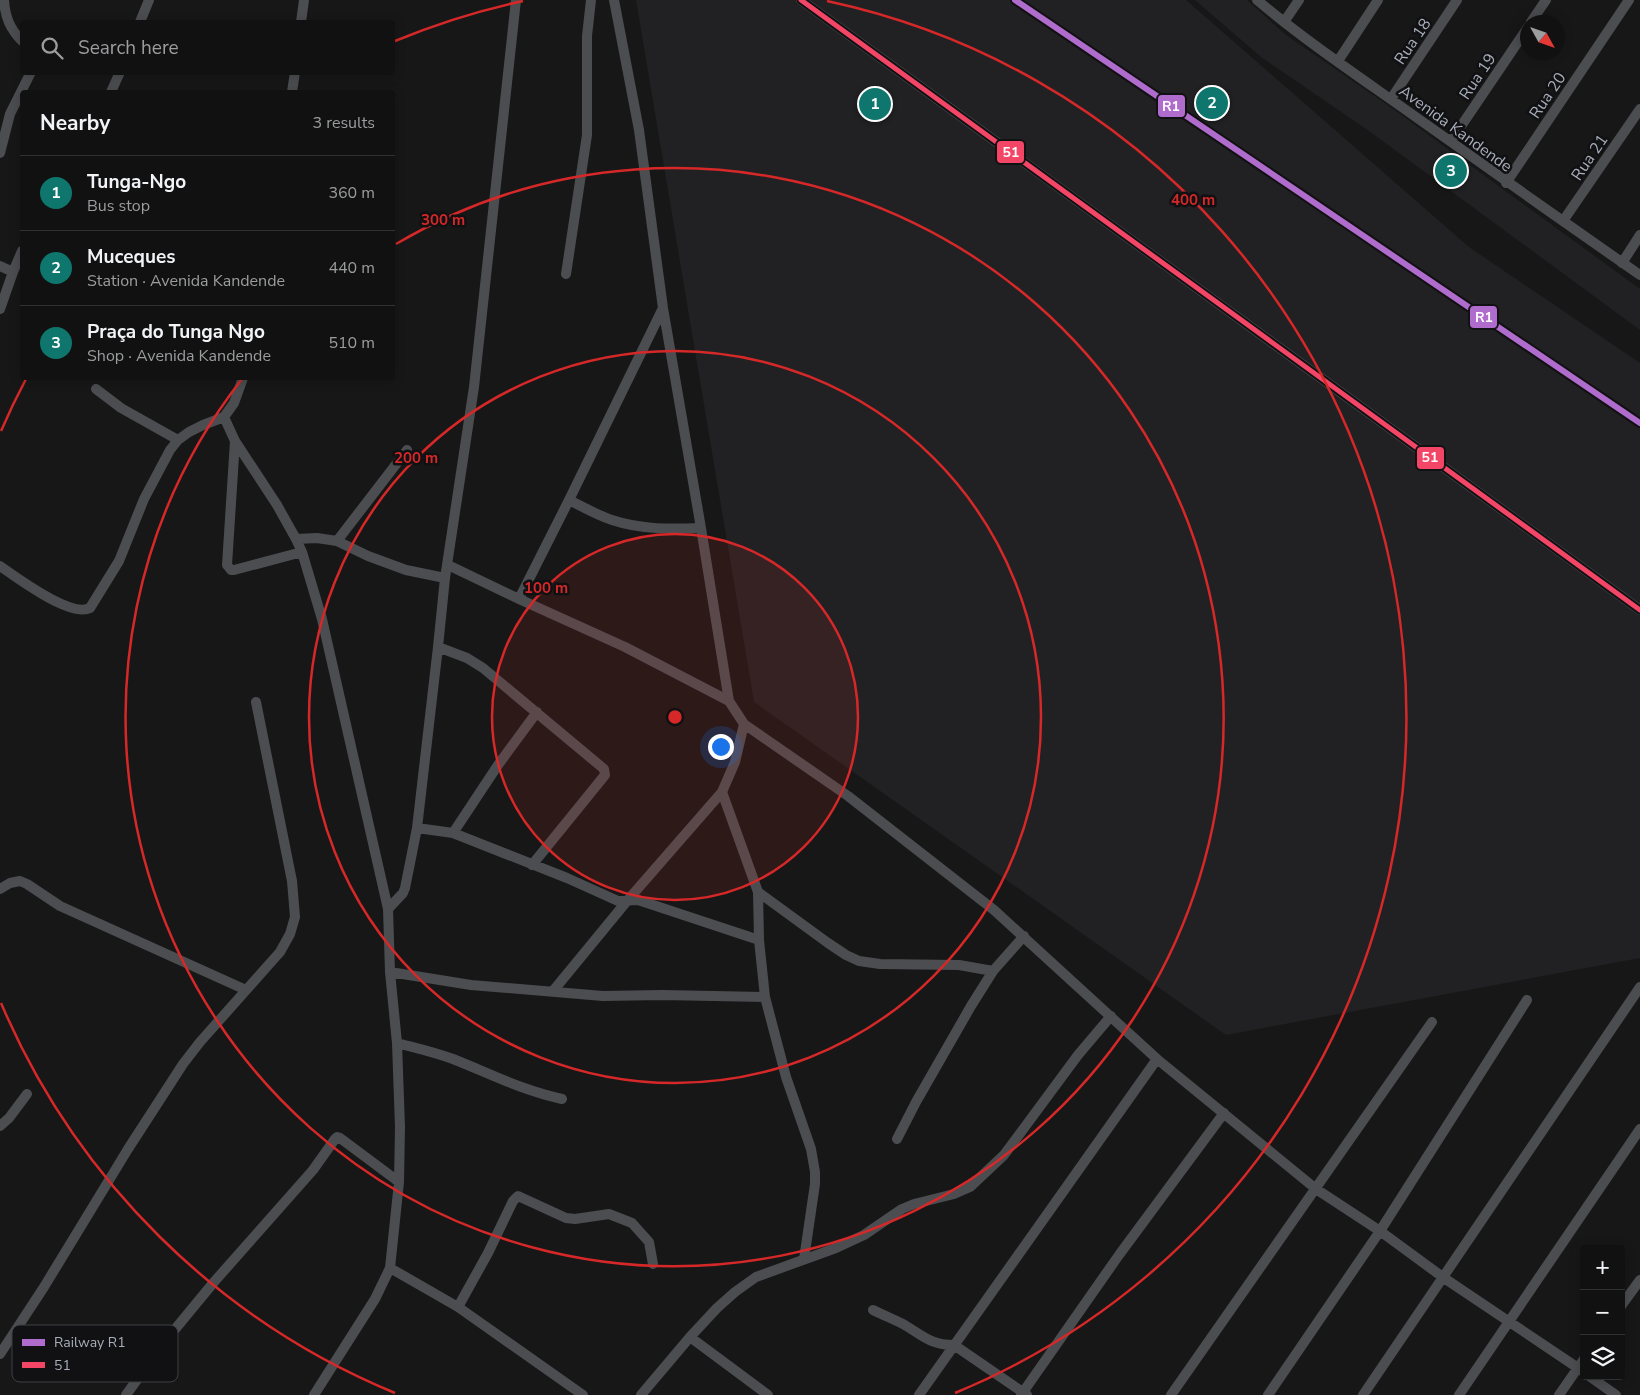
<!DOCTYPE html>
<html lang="en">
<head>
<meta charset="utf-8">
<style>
  body { margin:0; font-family:"Nunito Sans",sans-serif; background:#1e1f1f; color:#f1f3f6 }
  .controls { position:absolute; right:15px; bottom:15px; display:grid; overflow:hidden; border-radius:5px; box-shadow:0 2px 12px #0003 }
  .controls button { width:45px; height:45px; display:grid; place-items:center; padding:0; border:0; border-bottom:1px solid #303131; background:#111; color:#f1f3f6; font:25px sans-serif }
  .compass { position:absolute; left:1520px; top:15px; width:45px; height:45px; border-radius:50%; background:#111; box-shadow:0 2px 12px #0003; rotate:130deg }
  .you { position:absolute; left:720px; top:746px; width:18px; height:18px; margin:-12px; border:4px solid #fff; border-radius:50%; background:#1a73e8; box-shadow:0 0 0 8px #1a73e833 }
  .badge { display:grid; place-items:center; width:32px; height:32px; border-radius:50%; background:#0f766e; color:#fff; font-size:16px; font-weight:700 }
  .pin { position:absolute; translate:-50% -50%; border:2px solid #fff; box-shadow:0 1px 5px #0006 }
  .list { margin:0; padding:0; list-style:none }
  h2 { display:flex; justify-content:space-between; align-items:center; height:65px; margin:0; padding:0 20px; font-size:21px }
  h2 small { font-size:16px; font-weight:400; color:#9c9d9f }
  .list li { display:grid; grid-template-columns:32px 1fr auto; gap:15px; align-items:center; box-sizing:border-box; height:75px; padding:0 20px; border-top:1px solid #303131 }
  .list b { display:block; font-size:19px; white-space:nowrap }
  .list p { margin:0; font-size:16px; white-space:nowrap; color:#9c9d9f }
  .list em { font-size:16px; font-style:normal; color:#9c9d9f }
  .icon { flex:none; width:28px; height:28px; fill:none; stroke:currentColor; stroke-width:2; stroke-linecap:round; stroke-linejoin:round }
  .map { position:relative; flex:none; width:1640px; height:1395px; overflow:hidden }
  .search { position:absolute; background:#111; box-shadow:0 2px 12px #0003; left:20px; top:20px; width:375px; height:55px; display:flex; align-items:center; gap:12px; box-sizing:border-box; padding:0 18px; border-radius:5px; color:#9c9d9f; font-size:19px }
  .panel { position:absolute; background:#111; box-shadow:0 2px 12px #0003; left:20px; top:90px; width:375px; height:290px; border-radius:5px }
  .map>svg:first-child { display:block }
  .built { fill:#212123 }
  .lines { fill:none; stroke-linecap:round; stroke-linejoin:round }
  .street { stroke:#4b4d50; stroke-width:10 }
  .rail { stroke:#4b4c4f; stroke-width:4; stroke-dasharray:6 5; stroke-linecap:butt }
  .bus-1-casing { stroke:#111113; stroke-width:9 }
  .bus-1 { stroke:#f34667; stroke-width:5 }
  .rail-1-casing { stroke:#111113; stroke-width:10 }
  .rail-1 { stroke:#b06ccc; stroke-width:6 }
  .ring { fill:none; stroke:#d62828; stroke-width:2.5 }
  .labels { text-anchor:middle; stroke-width:5; stroke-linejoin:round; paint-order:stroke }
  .street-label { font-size:16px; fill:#a7adb9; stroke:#111113 }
  .key { fill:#111113; stroke:#3e4045; stroke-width:1 }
  .key-label { font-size:14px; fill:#a7adb9 }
  .centre { fill:#d62828; stroke:#111113; stroke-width:2.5 }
  .ring-label { font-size:15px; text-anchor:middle; font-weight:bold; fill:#d62828; stroke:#111113; stroke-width:5; stroke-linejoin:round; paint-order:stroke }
  .line-badge { stroke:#111113; stroke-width:2 }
  .badge-label { font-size:14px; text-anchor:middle; font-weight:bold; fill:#fff }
</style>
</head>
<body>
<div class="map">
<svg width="1640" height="1395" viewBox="0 0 1640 1395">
  <rect width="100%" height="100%" fill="#171717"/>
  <path class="built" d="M636,0H1186L1469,247L1640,363V958L1226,1035L754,702Z
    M1195,0H1247L1286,35L1389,106L1640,289V330L1369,131L1261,57Z"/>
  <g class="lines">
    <path class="street" d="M4,0C5,17 10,29 22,41
      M614,0L639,130L663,308L701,528L729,701L744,724L848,796L994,910L1157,1059L1316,1189L1380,1231L1444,1278L1584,1372
      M801,0L1640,610
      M1257,0C1307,42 1361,78 1413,115C1489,169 1564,222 1640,275
      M140,22L149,0
      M301,22L304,0
      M1284,22L1299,0
      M1531,22L1546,0
      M1338,61L1378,0
      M111,92L120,72
      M292,92L295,72
      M1391,99L1457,0
      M1451,141L1528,27
      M0,153L10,114L31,72
      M1506,183L1629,0
      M1563,221L1640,109
      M1622,263L1640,235
      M0,266L13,272
      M566,274L587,135V36L591,0
      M0,309L13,272L22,251
      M96,389L121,408L178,440
      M224,417L235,441L277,505L296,539L302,552L322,619L388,909L390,972L397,1043L400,1127L399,1182L390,1268L375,1299L314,1395
      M235,441L227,565L231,570H234L302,552
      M569,500C583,507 597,515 612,520C642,530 671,529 701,528
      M296,539L317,538L337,541L368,556L406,570L445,578
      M337,541L407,450
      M448,565L519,599L625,647L729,701
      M0,566C17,578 71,618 90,608L119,561L144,499L170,450L178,440L189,432L203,425L224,417L234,403L243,378
      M519,599L569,500L663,308
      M438,647L467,658L483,668L604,769L605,775L532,865
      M722,792L758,892L759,940L765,997L786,1077L811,1149L815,1172V1184L804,1259
      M417,828L453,833L567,878L618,901L638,900L759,940
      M453,833L498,765L537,712
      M0,889L10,883L20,881L27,884L60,906L246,990
      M758,892L828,943L846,955L859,961L880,964L959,965L993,971
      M388,909L403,893L405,888L417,828L438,647L445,578L474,387L516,0
      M390,972L471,985L603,996L662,995L765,997
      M553,991L627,901L722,792L735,762L744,724
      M397,1043C416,1048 434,1052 453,1059C491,1074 521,1090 562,1099
      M0,1126L9,1118L27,1094
      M897,1139L916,1102L971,1006L993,971L1024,936
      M390,1268L458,1307L583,1395
      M1621,1306L1640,1280
      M458,1307L488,1253L513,1201L518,1196L566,1218L575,1219L609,1214L632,1223L649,1242L653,1264
      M873,1310C883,1315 893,1319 903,1324C922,1335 930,1345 954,1345L1027,1395
      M690,1337L768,1395
      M0,1354L44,1287L128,1149L183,1064L200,1042L280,952L290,934L295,917L292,881L256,702
      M1589,1376L1616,1395
      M126,1395L162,1345L214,1282L313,1170L335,1139L337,1137L340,1138L399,1182
      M641,1395L690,1337L717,1308L735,1292L756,1277L836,1248L864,1235L902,1209L914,1204L954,1194L970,1187L1004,1155L1078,1055L1111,1016
      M919,1395L1157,1059
      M1021,1395L1119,1255L1224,1113
      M1171,1395L1432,1022
      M1268,1395L1380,1231L1527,1000
      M1363,1395L1640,987
      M1459,1395L1640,1129
      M1559,1395L1584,1359"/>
    <path class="rail" d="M1015,0L1640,423"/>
    <defs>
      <path id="bus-1" d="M801,0L1640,610"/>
    </defs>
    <use href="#bus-1" class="bus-1-casing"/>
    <use href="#bus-1" class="bus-1"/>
    <defs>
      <path id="rail-1" d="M1015,0L1640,423"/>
    </defs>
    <use href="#rail-1" class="rail-1-casing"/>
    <use href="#rail-1" class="rail-1"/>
  </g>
  <circle cx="675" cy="717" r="183" fill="#d62828" fill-opacity=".12"/>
  <g class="ring">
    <circle cx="675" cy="717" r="183"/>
    <circle cx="675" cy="717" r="366"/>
    <path d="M396 244A549 549 0 1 1 242 379"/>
    <path d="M395 1393A732 732 0 0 1 1 1003M1 431A732 732 0 0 1 26 379M395 41A732 732 0 0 1 523 1M827 1A732 732 0 0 1 955 1393"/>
  </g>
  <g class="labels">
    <g class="street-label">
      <text transform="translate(1412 41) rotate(-56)" y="6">Rua 18</text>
      <text transform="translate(1477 76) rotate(-56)" y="6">Rua 19</text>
      <text transform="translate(1547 95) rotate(-56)" y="6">Rua 20</text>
      <text transform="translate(1456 128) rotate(36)" y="6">Avenida Kandende</text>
      <text transform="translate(1589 157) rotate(-56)" y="6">Rua 21</text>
    </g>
  </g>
  <rect x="12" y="1325" width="166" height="57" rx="8" class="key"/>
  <rect x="22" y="1339" width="23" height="7" fill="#b06ccc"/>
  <rect x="22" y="1362" width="23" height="6" fill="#f34667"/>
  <g class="key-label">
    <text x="54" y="1347">Railway R1</text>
    <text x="54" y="1370">51</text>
  </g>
  <circle cx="675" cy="717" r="8" class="centre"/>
  <g class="ring-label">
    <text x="1193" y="205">400 m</text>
    <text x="443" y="225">300 m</text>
    <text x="416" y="463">200 m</text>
    <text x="546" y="593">100 m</text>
  </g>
  <g class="line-badge">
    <rect x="1157" y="94" width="29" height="24" rx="5" fill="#b06ccc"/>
    <rect x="996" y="140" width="29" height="24" rx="5" fill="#f34667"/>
    <rect x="1469" y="305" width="29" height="24" rx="5" fill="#b06ccc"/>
    <rect x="1416" y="446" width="29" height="24" rx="5" fill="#f34667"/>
  </g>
  <g class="badge-label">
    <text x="1171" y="111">R1</text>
    <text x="1011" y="157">51</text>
    <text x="1484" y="322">R1</text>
    <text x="1430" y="462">51</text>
  </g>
</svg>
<div class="controls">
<button>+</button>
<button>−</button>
<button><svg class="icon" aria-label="layers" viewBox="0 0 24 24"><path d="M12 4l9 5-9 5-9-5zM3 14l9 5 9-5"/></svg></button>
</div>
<svg class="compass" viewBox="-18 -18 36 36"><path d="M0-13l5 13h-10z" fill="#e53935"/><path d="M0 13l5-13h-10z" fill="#9c9d9f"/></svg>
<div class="you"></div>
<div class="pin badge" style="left:875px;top:104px">1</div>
<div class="pin badge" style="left:1212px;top:103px">2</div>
<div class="pin badge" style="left:1451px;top:171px">3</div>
<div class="search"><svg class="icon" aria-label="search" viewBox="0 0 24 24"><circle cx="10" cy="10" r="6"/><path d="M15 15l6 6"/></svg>Search here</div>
<section class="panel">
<h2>Nearby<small>3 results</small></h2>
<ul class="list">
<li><span class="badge">1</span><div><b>Tunga-Ngo</b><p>Bus stop</p></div><em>360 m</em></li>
<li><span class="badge">2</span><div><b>Muceques</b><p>Station · Avenida Kandende</p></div><em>440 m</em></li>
<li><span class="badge">3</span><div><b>Praça do Tunga Ngo</b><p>Shop · Avenida Kandende</p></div><em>510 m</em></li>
</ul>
</section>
</div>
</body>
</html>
